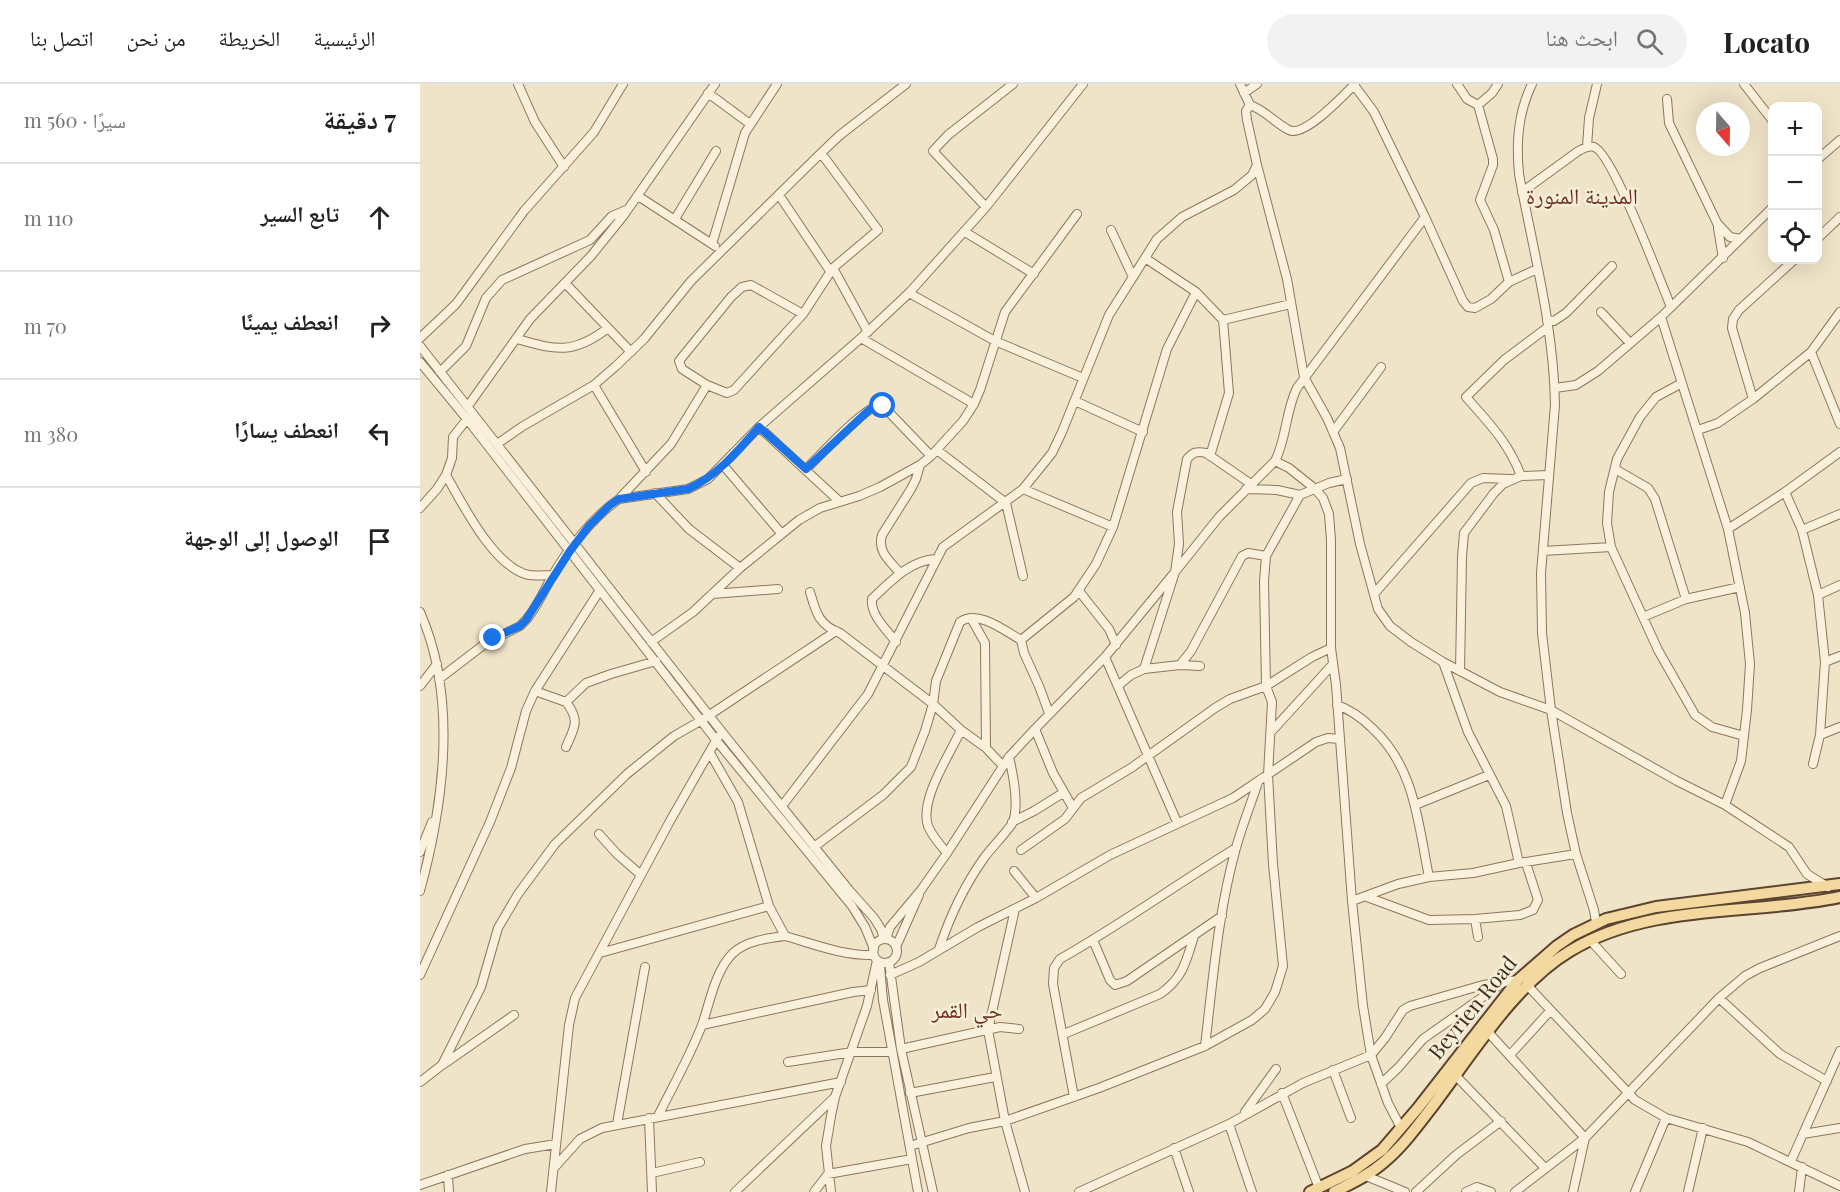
<!DOCTYPE html>
<html lang="ar">
<head>
<meta charset="utf-8">
<style>
  body { margin:0; font-family:"Playfair Display","Noto Naskh Arabic",serif; background:#f2f2f2; color:#222; direction:rtl }
  .controls { position:absolute; right:18px; top:18px; display:grid; overflow:hidden; border-radius:12px; box-shadow:0 6px 24px #0002 }
  .controls button { width:54px; height:54px; display:grid; place-items:center; padding:0; border:0; border-bottom:2px solid #e0e0e0; background:#fff; color:#222; font:30px sans-serif }
  .compass { position:absolute; left:1276px; top:18px; width:54px; height:54px; border-radius:50%; background:#fff; box-shadow:0 6px 24px #0002; rotate:160deg }
  .stop { position:absolute; width:18px; height:18px; margin:-14px; border:4px solid #1a73e8; border-radius:50%; background:#fff }
  .stop.end { background:#1a73e8; border-color:#fff; box-shadow:0 2px 6px #0008 }
  .list { margin:0; padding:0; list-style:none }
  h2 { display:flex; justify-content:space-between; align-items:center; height:78px; margin:0; padding:0 24px; font-size:26px }
  h2 small { font-size:20px; font-weight:400; color:#767676 }
  .list li { display:grid; grid-template-columns:39px 1fr auto; gap:18px; align-items:center; box-sizing:border-box; height:108px; padding:0 24px; border-top:2px solid #e0e0e0 }
  .list b { display:block; font-size:22px; white-space:nowrap }
  .list em { font-size:20px; font-style:normal; color:#767676 }
  .icon { flex:none; width:33px; height:33px; fill:none; stroke:currentColor; stroke-width:2; stroke-linecap:round; stroke-linejoin:round }
  .map { position:relative; flex:none; width:1420px; height:1108px; overflow:hidden; direction:ltr }
  header { display:flex; align-items:center; gap:36px; box-sizing:border-box; height:84px; padding:0 30px; background:#fff; border-bottom:2px solid #e0e0e0 }
  header strong { font-size:28px }
  nav { display:flex; gap:33px; margin-inline-start:auto; font-size:21px }
  .search { width:420px; height:54px; background:#f2f2f2; display:flex; align-items:center; gap:15px; box-sizing:border-box; padding:0 21px; border-radius:33px; color:#767676; font-size:22px }
  main { display:flex }
  aside { flex:1; background:#fff }
  .map>svg:first-child { display:block }
  .lines { fill:none; stroke-linecap:round; stroke-linejoin:round }
  .minor-casing { stroke:#8d765c; stroke-width:10 }
  .major-casing { stroke:#5b4430; stroke-width:14 }
  .minor { stroke:#faf1dc; stroke-width:8 }
  .major { stroke:#f3d9a0; stroke-width:10 }
  .route { stroke:#1a73e8; stroke-width:8 }
  .labels { text-anchor:middle; stroke-width:5; stroke-linejoin:round; paint-order:stroke }
  .street-label { font-size:21px; fill:#3d2e20; stroke:#f7eed8 }
  .neighbourhood-label { font-size:22px; fill:#6b2e1e; stroke:#f7eed8 }
</style>
</head>
<body>
<header>
<strong>Locato</strong>
<div class="search"><svg class="icon" aria-label="search" viewBox="0 0 24 24"><circle cx="10" cy="10" r="6"/><path d="M15 15l6 6"/></svg>ابحث هنا</div>
<nav><a>الرئيسية</a><a>الخريطة</a><a>من نحن</a><a>اتصل بنا</a></nav>
</header>
<main>
<div class="map">
<svg width="1420" height="1108" viewBox="0 0 1420 1108">
  <rect width="100%" height="100%" fill="#f0e4c8"/>
  <g class="lines">
    <defs>
      <path id="minor" d="M98,0L115,38L144,83
        M1037,0L1047,15L1058,21L1072,9L1078,0
        M1112,0C1098,29 1096,58 1099,90C1113,166 1134,243 1135,321L1121,489L1122,549L1131,626L1147,729L1156,770L1174,826L1176,839
        M1324,0L1352,36
        M934,1L954,28L1005,133L1043,217L1048,223L1055,224L1071,215L1089,198
        M288,9L330,40
        M824,9L837,0
        M1247,15L1249,39L1297,139L1310,153L1320,155
        M830,21C845,26 855,39 869,46C884,54 924,11 935,0
        M1058,21L1073,75V81L1060,116L1074,146L1089,198L1117,185
        M1167,63L1169,34L1177,0
        M1398,75L1420,56
        M837,81L867,195L884,293L907,334L920,364L940,460L958,525L970,542L991,558L1023,578L1080,608L1131,626L1257,697L1305,721L1369,763L1387,790L1408,803
        M1102,108L1157,68C1162,65 1168,61 1174,63C1192,68 1241,199 1251,223
        M359,111L410,187
        M218,112L295,162
        M566,123L513,67L528,51L593,0
        M255,135L296,67
        M1298,144L1303,174
        M691,146L713,193
        M545,148L614,190
        M1398,154L1420,133
        M292,160L325,49L357,0
        M725,174L776,208
        M413,184L448,248
        M145,199L211,268
        M489,209L575,257L663,294
        M1181,228L1210,259
        M1241,233L1308,445L1325,529L1330,580L1327,626L1321,677L1305,721
        M1127,236L1134,237L1146,229L1192,182
        M1128,243L1084,276L1046,313C1068,338 1089,359 1101,392L1128,391
        M0,254L36,220L104,127L174,48L203,0
        M441,254L554,320
        M97,255C136,266 153,271 188,244
        M0,262L302,648L429,806L454,834L461,845L464,855
        M1391,268L1420,340
        M0,278L47,335L296,656L432,822L445,843L454,865
        M20,288L46,262L66,214L82,196L170,156L192,132L206,126
        M1262,299L1236,313L1220,333L1197,375L1189,408L1187,439L1191,463L1238,566L1275,631L1292,643L1324,652
        M174,301L226,388
        M287,301L262,285L259,277L311,213L322,203L331,201L383,230
        M1135,304L1156,301L1178,287L1241,233L1352,124
        M1333,315L1312,244L1313,235L1319,226L1374,176
        M655,317L723,348
        M48,322L110,235L171,172L204,131L295,0
        M339,343L419,417
        M1278,346L1298,339L1333,315L1391,268L1420,228
        M913,348L961,283
        M77,360L103,342L174,301L196,282L224,255L271,197L401,69L420,51L486,0
        M517,366L586,419L603,492
        M790,372L809,309L803,236
        M855,377C867,354 865,328 877,304L1005,133
        M303,381L361,449
        M386,385C402,370 440,327 459,321L463,322L511,372
        M1195,385L1228,404L1235,415L1266,515
        M26,391C42,419 74,484 109,491C116,492 125,491 133,491
        M603,405L693,443
        M826,405L857,406L880,411L909,399L927,395
        M1365,408L1382,446L1398,511L1405,578L1400,651L1393,680
        M235,409L269,445L320,484
        M199,415L251,360L287,301L307,309L314,306L383,230L413,184L458,146L401,69
        M0,424L17,405L26,391L32,374L33,353L47,335
        M1308,445L1365,408L1420,368
        M1382,446L1420,430
        M1123,467L1191,463
        M846,472L828,469L822,472L771,567L760,581L724,585L755,488L799,433L855,377L869,384L894,404L903,414L909,430L911,456V564L916,601L932,817L943,922L951,971L968,1019L981,1044
        M480,489C470,477 457,468 462,451L491,405L496,395L500,381
        M659,507L689,545L696,561
        M390,508C396,529 399,541 420,549L513,620L541,646L566,664L583,682
        M292,510L358,505
        M954,510L1051,399L1063,394L1091,395
        M1398,511L1420,501
        M0,528C38,614 24,719 0,807
        M1223,533L1266,515L1320,503
        M551,534L565,559L566,664
        M231,558L273,528L320,484L379,436L400,424L439,412L460,403L500,381L511,372L543,337L554,320L560,306L585,228L657,130
        M476,558C467,546 450,531 452,515C470,498 490,476 516,475
        M685,573L757,738
        M1023,578L1048,648L1086,722L1099,779L1156,770
        M1405,578L1420,572
        M760,581L780,582
        M1040,587L1042,473L1044,449L1074,409L1083,400L1101,392
        M19,595L66,559L100,542L106,536C117,523 124,507 132,492C148,465 173,433 199,415L268,405L288,395L339,343L441,254L489,209L566,123L663,0
        M699,601L711,591L724,585
        M0,602L17,580
        M846,602L844,497L846,472L880,411
        M846,602L892,573L911,564
        M115,607L146,618L166,599L191,590L236,577
        M917,621C931,626 942,634 952,644C995,683 998,739 1009,793
        M629,629L619,602L604,569L601,556L654,513L676,480L693,443L747,265L776,208L803,236L871,220
        M851,648L913,580
        M1400,651L1420,643
        M146,663C154,644 161,637 146,618
        M290,669L318,718L349,822L365,852C394,860 423,872 454,871
        M995,721L1069,691
        M362,722L448,610L523,463L603,405L632,369L642,348L689,231L737,155L762,133L814,106L832,91L837,81L827,36L826,27L830,21L820,0
        M653,724L633,689L615,645L685,573L755,488L759,460L757,428L767,375C773,368 777,367 786,369L831,400
        M592,738L614,727L643,709
        M179,750L197,770L221,791
        M394,763L463,711L491,683L505,647L513,620L516,597L540,538C558,525 585,547 601,556
        M0,768L12,738
        M527,769C520,761 512,752 508,742C499,716 530,670 541,646
        M594,787L616,814
        M947,813L1009,836L1055,835L1100,831L1113,826L1118,816L1106,779
        M932,817L978,800L1009,793L1053,789L1099,779
        M595,825L568,946L585,1037L605,1108
        M1055,835L1058,853
        M466,855L470,843L501,806L527,769L589,673L615,645
        M453 867a12 12 0 1 1 24 0a12 12 0 1 1-24 0Z
        M673,856L690,896L695,901L707,897L802,832
        M1170,856L1201,890
        M476,863L499,811
        M519,865C530,832 544,802 564,774C570,765 589,746 593,738C599,721 593,690 589,673
        M180,869L349,822
        M469,878L481,965L513,1108
        M460,882L463,916L498,1108
        M0,891L70,738L91,684L106,627L115,607L180,506
        M470,891L499,878L558,843L616,814L690,771L813,714L896,658L908,654L920,655
        M1107,901L1215,1016L1246,1034L1328,1058L1420,1102
        M1299,914L1360,970L1407,997
        M282,941L433,908L451,906
        M1068,948L1165,1054L1153,1108
        M644,950L740,910C763,894 766,878 774,852
        M785,962C793,896 798,828 816,764C822,742 831,720 838,698
        M481,965L580,943L599,945
        M1090,971L1130,927
        M368,978L432,968H472
        M24,980L94,931
        M913,986L931,1034
        M1036,992L1124,1083
        M0,998L22,981L61,903L78,844L98,810L135,760L207,690L254,652L282,636L416,547
        M961,1000L978,984L1003,955L1084,898
        M490,1009L575,993
        M862,1009L899,1104
        M654,1013L633,900L634,884L640,875C700,841 757,800 816,764
        M825,1028L856,985
        M238,1032C253,1002 270,972 282,941C290,918 295,887 313,869C326,857 348,854 365,852
        M229,1034L232,1108
        M197,1040L225,883
        M809,1040L832,1108
        M1383,1050L1420,1044
        M490,1062L549,1044L585,1037L679,1004L785,962L832,936L845,925L855,908L863,882L853,780L848,691L852,618L846,602L810,615L795,624L711,684L661,714L645,735L601,766
        M754,1064L769,1108
        M1371,1077L1420,967
        M134,1084L160,1055L182,1044L421,998
        M232,1089L280,1078
        M28,1091L29,1108
        M946,1092L985,1108
        M0,1101L105,1065L136,1060
        M131,1108L149,941L155,914L250,737L298,653
        M315,1108L415,1013
        M394,1108L408,1090L492,1075
        M411,1108L406,1062L411,1032L415,1013L447,922L457,876
        M659,1108L809,1040L883,999L951,971L965,954L983,926L990,922L1063,901L1098,896
        M996,1108L1036,1071L1081,1037
        M1046,1108L1057,1103L1071,1108
        M1095,1108L1165,1054L1299,914L1325,892L1340,884L1420,852
        M1215,1108L1246,1034
        M1268,1108L1283,1044
        M1379,1108L1382,1083"/>
      <path id="major" d="M890,1108L933,1087L962,1066L998,1024L1098,896L1137,862L1153,851L1186,835L1236,823L1420,800
        M914,1108C932,1099 949,1091 964,1078C982,1063 995,1045 1009,1027C1049,975 1093,901 1150,867C1231,818 1331,832 1420,813"/>
    </defs>
    <use href="#minor" class="minor-casing"/>
    <use href="#major" class="major-casing"/>
    <use href="#minor" class="minor"/>
    <use href="#major" class="major"/>
  </g>
  <g class="lines">
    <path class="route" d="M73,554L100,542L106,536L150,467L169,442L190,421L199,415L268,405C297,392 318,367 339,343L386,385L447,328L454,322H463"/>
  </g>
  <g class="labels">
    <g class="street-label">
      <text transform="translate(1053 924) rotate(-51)" y="7">Beyrien Road</text>
    </g>
    <g class="neighbourhood-label">
      <text x="1162" y="120">المدينة المنورة</text>
      <text x="547" y="934">حي القمر</text>
    </g>
  </g>
</svg>
<div class="controls">
<button>+</button>
<button>−</button>
<button><svg class="icon" aria-label="locate" viewBox="0 0 24 24"><circle cx="12" cy="12" r="6"/><path d="M12 2v4M12 18v4M2 12h4M18 12h4"/></svg></button>
</div>
<svg class="compass" viewBox="-18 -18 36 36"><path d="M0-13l5 13h-10z" fill="#e53935"/><path d="M0 13l5-13h-10z" fill="#767676"/></svg>
<div class="stop" style="left:463px;top:322px"></div>
<div class="stop end" style="left:73px;top:554px"></div>
</div>
<aside>
<h2>7 دقيقة<small>سيرًا · 560 m</small></h2>
<ul class="list">
<li><svg class="icon" aria-label="ahead" viewBox="0 0 24 24"><path d="M12 20V5M6 11l6-6 6 6"/></svg><div><b>تابع السير</b></div><em>110 m</em></li>
<li><svg class="icon" aria-label="right" viewBox="0 0 24 24"><path d="M7 20v-9h11M14 6l5 5-5 5"/></svg><div><b>انعطف يمينًا</b></div><em>70 m</em></li>
<li><svg class="icon" aria-label="left" viewBox="0 0 24 24"><path d="M17 20v-9H6M10 6l-5 5 5 5"/></svg><div><b>انعطف يسارًا</b></div><em>380 m</em></li>
<li><svg class="icon" aria-label="arrive" viewBox="0 0 24 24"><path d="M6 21V4h12l-3 4 3 4H6"/></svg><div><b>الوصول إلى الوجهة</b></div></li>
</ul>
</aside>
</main>
</body>
</html>
